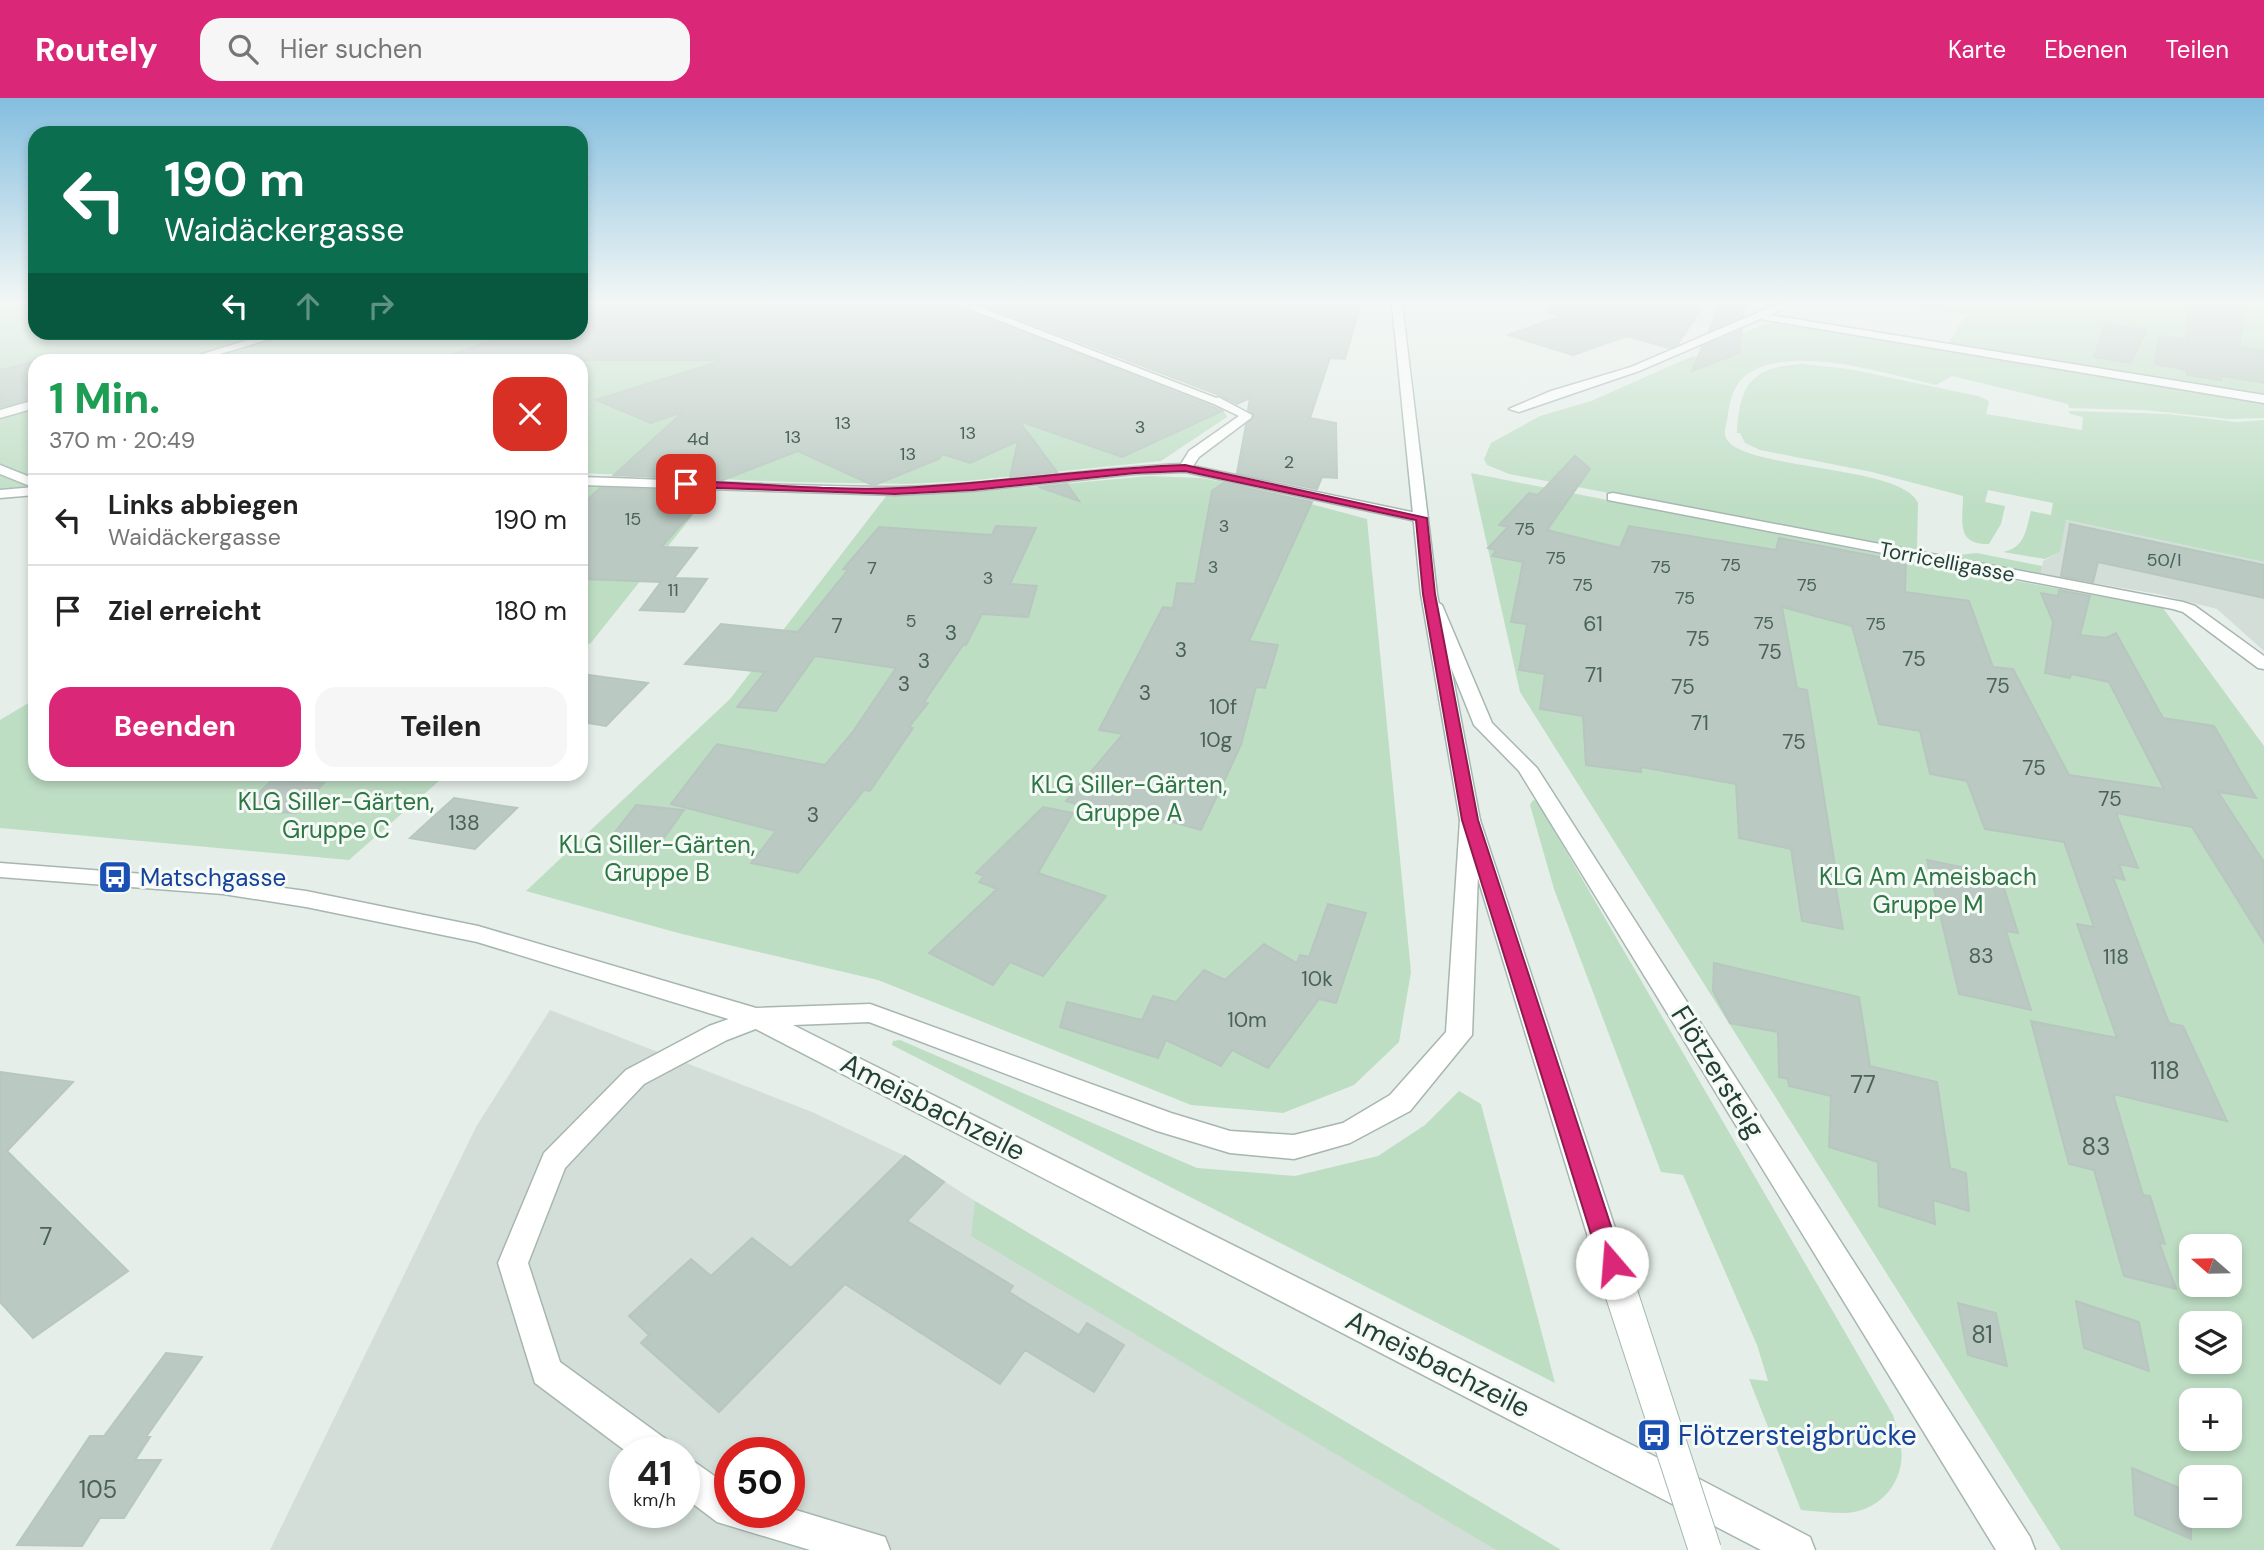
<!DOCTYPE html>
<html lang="de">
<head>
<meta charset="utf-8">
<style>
	:root { --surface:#fff; --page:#f6f6f6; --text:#222; --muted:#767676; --line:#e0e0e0; --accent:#db2777 }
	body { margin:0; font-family:"DM Sans",sans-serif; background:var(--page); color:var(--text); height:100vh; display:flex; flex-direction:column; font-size:26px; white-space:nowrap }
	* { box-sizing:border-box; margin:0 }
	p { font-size:23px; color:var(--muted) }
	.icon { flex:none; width:38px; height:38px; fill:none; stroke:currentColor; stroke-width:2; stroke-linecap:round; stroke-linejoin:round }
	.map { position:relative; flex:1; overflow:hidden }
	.panel { position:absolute; left:28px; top:256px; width:560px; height:427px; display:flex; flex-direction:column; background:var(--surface); border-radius:21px; box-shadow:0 4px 10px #0003 }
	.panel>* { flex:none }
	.top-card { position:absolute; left:28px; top:28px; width:560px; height:214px; border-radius:21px; box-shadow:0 4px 10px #0003; background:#0b6e4f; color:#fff; overflow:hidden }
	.needle { width:46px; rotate:290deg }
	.controls { position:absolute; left:2179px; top:1136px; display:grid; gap:14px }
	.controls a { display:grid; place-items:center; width:63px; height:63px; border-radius:14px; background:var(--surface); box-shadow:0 4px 10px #0003; font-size:35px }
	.speed { position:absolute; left:609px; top:1339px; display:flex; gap:14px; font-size:35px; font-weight:700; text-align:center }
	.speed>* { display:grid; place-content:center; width:91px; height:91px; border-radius:50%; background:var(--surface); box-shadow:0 4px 10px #0003; line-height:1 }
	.speed small { font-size:18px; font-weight:400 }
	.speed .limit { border:10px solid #d22; background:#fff; color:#111 }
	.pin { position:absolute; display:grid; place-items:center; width:60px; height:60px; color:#fff; margin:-30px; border-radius:14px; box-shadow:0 4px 10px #0006 }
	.me { position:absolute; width:77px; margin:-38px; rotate:342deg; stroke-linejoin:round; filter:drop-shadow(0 0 5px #0008) }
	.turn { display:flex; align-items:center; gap:24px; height:147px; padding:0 21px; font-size:32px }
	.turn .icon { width:91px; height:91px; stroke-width:2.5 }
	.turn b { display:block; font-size:49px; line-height:60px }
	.lanes { display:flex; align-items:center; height:66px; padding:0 21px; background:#0003; justify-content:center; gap:35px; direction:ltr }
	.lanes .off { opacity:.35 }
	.round { display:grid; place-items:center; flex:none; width:74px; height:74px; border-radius:21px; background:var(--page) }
	.overview { display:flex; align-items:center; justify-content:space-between; height:119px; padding:0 21px }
	h1 { font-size:42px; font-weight:800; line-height:52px; color:#1e9e55 }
	.cta { display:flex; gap:14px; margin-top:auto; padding:14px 21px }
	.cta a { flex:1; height:80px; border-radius:21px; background:var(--accent); color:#fff; font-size:28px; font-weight:800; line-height:80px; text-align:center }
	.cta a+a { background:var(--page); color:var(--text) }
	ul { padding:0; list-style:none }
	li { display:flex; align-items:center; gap:21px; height:91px; padding:0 21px; border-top:2px solid var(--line) }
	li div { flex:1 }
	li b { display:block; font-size:26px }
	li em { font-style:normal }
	header { display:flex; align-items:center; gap:42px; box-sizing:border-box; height:98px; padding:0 35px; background:var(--accent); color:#fff }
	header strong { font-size:33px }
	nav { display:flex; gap:38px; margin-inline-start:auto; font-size:24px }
	.search { width:490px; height:63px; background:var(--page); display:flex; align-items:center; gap:18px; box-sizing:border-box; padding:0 24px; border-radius:21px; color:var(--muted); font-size:26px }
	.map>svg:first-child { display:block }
	.built { fill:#d3ded8; fill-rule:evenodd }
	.green { fill:#bedec4; fill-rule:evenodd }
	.building { fill:#bac9c2; stroke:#b7c7bf; stroke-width:2 }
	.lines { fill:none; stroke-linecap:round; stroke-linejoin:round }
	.service-casing { stroke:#a7b6b0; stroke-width:3 }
	.minor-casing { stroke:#a7b6b0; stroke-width:3 }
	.tertiary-casing { stroke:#a7b6b0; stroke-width:3 }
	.secondary-casing { stroke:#a3b9b0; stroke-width:3 }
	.service { fill:#fff; fill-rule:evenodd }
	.minor { fill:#fff; fill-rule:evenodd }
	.tertiary { fill:#fff; fill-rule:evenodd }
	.secondary { fill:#fff; fill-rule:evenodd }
	.secondary-bridge-casing { stroke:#a3b9b0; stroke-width:34; stroke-linecap:butt }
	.secondary-bridge { stroke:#fff; stroke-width:32 }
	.route { fill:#db2777; stroke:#8e194d; stroke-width:2 }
	.labels { text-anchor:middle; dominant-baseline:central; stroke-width:6; stroke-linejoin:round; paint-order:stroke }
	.far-number-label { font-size:18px; fill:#4a6259 }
	.far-street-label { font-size:21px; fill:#244036; stroke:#f5faf7 }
	.number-label { font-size:21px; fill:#4a6259 }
	.park-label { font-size:24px; fill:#2e7644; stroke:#f5faf7 }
	.transit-label { font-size:24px; fill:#164399; stroke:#f5faf7; text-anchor:start }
	.near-number-label { font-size:24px; fill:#4a6259 }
	.near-street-label { font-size:28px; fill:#244036; stroke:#f5faf7 }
	.near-transit-label { font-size:28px; fill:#164399; stroke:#f5faf7; text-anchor:start }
</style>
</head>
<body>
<header>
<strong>Routely</strong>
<div class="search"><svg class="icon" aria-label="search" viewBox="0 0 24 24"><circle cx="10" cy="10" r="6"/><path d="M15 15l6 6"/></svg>Hier suchen</div>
<nav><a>Karte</a><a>Ebenen</a><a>Teilen</a></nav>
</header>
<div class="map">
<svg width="2264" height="1452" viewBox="0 0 2264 1452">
	<rect width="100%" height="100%" fill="#e5eee9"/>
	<path class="built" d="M2065,422L2264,464V553L2217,511L2158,496L2041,476L2043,463L2060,454Z
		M550,912L812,1014L905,1058L975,1103L1561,1452H270L476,1029ZM625,1354H684V1414H625ZM730,1354H789V1414H730Z"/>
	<path class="green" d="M0,206H35V234H581V206H958L1215,305L1222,310L1227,319L1161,363L966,383L907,386L790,384L581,375V262H35V388L0,391Z
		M1900,206H2264V297L1947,247L1966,217Z
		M1769,224L2264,305V320L2229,321L2144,312L2069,310L2068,306L1952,278L1936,287C1887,276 1795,246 1749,275C1735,284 1730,300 1728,316C1728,321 1724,332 1725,336C1728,373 1902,365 1918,405L1917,454L1509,376L1487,367L1484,361L1491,345L1540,318L1591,303L1693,258L1715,264L1703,253Z
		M1802,266L1849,271L1978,298L1989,303L1986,316L2082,332L2083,319L2070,316L2069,313L2168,316L2237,324L2264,322V464L2066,422L2060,454L2045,461L2003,454C2025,450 2026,432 2031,413L2051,417L2053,405L1988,392L1985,404L2005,408L2001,426L1989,446C1955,447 1963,422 1963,398L1872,374L1760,352L1745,345L1740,335H1737C1739,286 1752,269 1802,266Z
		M1471,375L2006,481L2163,510L2264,648V1452H2061L1520,594ZM2191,1148H2230V1186H2191ZM2191,1225H2230V1264H2191ZM2191,1302H2230V1340H2191ZM2191,1379H2230V1418H2191Z
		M1149,378L1201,380L1240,387L1367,421L1411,874L1399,944L1354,987L1283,1015L1191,1007L878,882L682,836L526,793L730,601L887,397L964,395Z
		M581,387L712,393L590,546L581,545Z
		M1977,455L2042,468L2041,476L1963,463L1958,457Z
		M35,601V676H447L349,762L0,730V622Z
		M1533,702L1537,703L1893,1317C1896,1328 1900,1339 1901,1349C1906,1384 1879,1414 1845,1415C1830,1415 1815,1413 1801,1412L1749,1281L1768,1283L1757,1247L1683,1077L1661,1074L1554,791L1530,707Z
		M900,942L1197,1070L1295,1078L1378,1058L1425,1027L1459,993L1481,1006L1555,1285L892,947L893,943Z
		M975,1103L1561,1452H1496L971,1138Z"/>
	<path class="building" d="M581,206H955L1222,313L1122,359L1019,323L1057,374L1037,376L1010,379L1018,343L970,365L942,356L939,361L877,386H870L798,353L723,382L614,377L683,314L651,325L596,302L724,262H452L451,257L516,234H581Z
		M980,206H1361L1345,261L1330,260L1310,320L1336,325L1337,380L1322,379L1317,391L1237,375L1246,327L1254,318L1248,312L1250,300L1237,306L1219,297Z
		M1551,206H1705L1677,247L1669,250L1627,238L1573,257L1508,237L1561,218L1550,215Z
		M1720,206H1745L1744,218L1709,233Z
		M2188,206L2244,211L2239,249L2264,253V285L2221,278V282L2187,277V272L2155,266L2159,238L2187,242Z
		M2105,226L2147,233L2130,265L2094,259Z
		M1742,232L1739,255L1692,273L1702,249Z
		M35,263V300L0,309V272Z
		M1575,358L1590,371L1547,432L1620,450L1629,428L1776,452L1779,440L1906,464L1905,494L1969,503L1993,569L2013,571L2069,677L2164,691L2109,584L2071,576L2070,580L2045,575L2053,524L2041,495L2058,498L2059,492L2090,498L2080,537L2106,540L2116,535L2163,620L2214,628L2256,700L2218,694L2264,764V844L2192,729L2116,715L2138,770L2119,766L2125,782L2113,779L2169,925L2183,928L2227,1023L2113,996L2143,1097L2150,1098L2165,1146L2159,1144L2176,1191L2124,1178L2094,1072L2069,1066L2031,923L2117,940L2077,826L2094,829L2064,744L1985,731L1967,683L1930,676L1920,633L1879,626L1852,528L1782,509L1797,590L1807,592L1835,768H1832L1843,831L1802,823L1791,751L1739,740L1736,686L1641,669V674L1586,667L1583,618L1540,611L1545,576L1519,572L1527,526L1511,524L1523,464L1492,458L1496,452L1488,450L1508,429L1499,427L1529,395L1538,397Z
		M1223,385L1312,404L1249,543L1278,547L1265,590L1256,589L1241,647L1201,732L1116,708L1110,716L1066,703L1123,636L1099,632L1163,509L1173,510L1177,485L1195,486L1212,393Z
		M1067,386L1079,403L1039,389Z
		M600,390L711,394L661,449L697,450L674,480L707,481L684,514L640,512L661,484L581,481V408Z
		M2070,426L2264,467V500L2098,464L2093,484L2061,478Z
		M996,428L1036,430L1010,486L1037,488L1028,519L982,516L966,547H963L924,604L928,605L909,629L913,630L870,693L864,692L798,775L751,765L776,733L671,706L717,646L825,667L852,635L896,570L815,558L776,613L737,609L765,574L685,566L721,526L798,534L848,472L843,471L879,429L992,437Z
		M581,576L648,585L606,628L581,624Z
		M271,683L324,685L296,715L241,713Z
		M454,700L517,710L475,751L410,740Z
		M636,707L684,712L659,747L609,742Z
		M1043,709L1073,715L1038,775L1106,798L1043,878L1010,864L993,887L929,855L997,791L979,784L984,778L976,775Z
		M1927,762L2000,777L2018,835L2006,833L2031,912L1959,896Z
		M1328,806L1366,815L1336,905L1319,901L1268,970L1232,952L1221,968L1166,942L1158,960L1060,929L1067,904L1142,922L1153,898L1176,904L1204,872L1225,882L1264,846L1297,865L1300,857L1309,859Z
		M1714,865L1859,899L1870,968L1937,984L1950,1070L1966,1075L1969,1113L1933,1102L1935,1126L1879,1108L1878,1064L1829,1049L1831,998L1789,988L1788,981L1779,979L1778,934L1730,925L1713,893Z
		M0,974L73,984L7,1053L128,1173L33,1240L0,1204Z
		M905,1058L944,1084L907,1123L1013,1188L1009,1194L1079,1237L1087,1225L1124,1247L1094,1294L1025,1252L1000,1286L845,1186L719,1314L641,1245L649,1237L629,1218L691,1161L711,1178L752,1140L791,1170Z
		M2076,1203L2139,1224L2149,1273L2084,1250Z
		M1958,1205L1996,1215L2007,1268L1968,1257Z
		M166,1255L202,1259L146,1339H150L135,1362H161L124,1420H100L82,1448L17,1447L90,1338H104Z
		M2132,1370L2191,1395V1441L2135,1417Z"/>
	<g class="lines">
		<g class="service-casing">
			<path id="service" d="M957,206H972L1224,303L1214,306Z
				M274,234H293L200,262H183Z
				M35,302V310L0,320V312Z
				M0,367L35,381V390L0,376Z
				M757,911L766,913L770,920L766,927L727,942L644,986L565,1070L528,1165L560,1264L667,1342L672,1354H627L535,1285L498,1165L544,1055L626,972L709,928Z
				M684,1360L696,1365L730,1389V1414H789V1410L885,1439L890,1452H810L717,1424L684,1399Z"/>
		</g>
		<g class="minor-casing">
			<path id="minor" d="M1778,206H1792L1770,217L2264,297V305L1760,221L1639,273L1519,314L1509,311L1551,293L1631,269Z
				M1218,299L1252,317L1251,320L1199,359L1193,368L1421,416L1428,420L1421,424L1185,374L1135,376L973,393L895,397L581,387V379C685,382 790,389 895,389C990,388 1085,370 1181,366L1189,353L1239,318L1214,306L1212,303Z
				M35,389V397L0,400V392Z
				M1613,395L2183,504L2195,508L2264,558V571L2258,570L2183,514L2173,511L1608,402V396Z"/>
		</g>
		<g class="tertiary-casing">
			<path id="tertiary" d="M1434,502L1442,507L1492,625L1537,670L2030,1439L2035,1452H1996L1519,673L1474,627L1426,507Z
				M1470,715L1477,717L1480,722L1472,937L1410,1013L1350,1045L1294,1061L1230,1055L1157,1033L869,924L793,927L1684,1373L1810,1439L1815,1452H1761L748,927L477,844L306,809L223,796L0,779V765L223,782L306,793L478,828L756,910L870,906L1171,1015L1230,1033L1294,1037L1343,1025L1390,997L1446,934L1460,722L1463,717Z"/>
		</g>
		<g class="secondary-casing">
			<path id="secondary" d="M1392,206H1402L1437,496L1480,722L1618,1139L1613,1148L1603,1152L1593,1148L1588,1139L1460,722L1421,496Z"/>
		</g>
		<use href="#service" class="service"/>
		<use href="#minor" class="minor"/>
		<use href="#tertiary" class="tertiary"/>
		<use href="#secondary" class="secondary"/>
		<g class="secondary-bridge-casing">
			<path id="secondary-bridge" d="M1603,1139L1705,1452"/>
		</g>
		<use href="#secondary-bridge" class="secondary-bridge"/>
	</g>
	<linearGradient id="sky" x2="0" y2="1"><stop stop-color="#84bedf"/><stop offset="0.5" stop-color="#f3f7f5"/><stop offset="1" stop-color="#f3f7f5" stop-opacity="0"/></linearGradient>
	<rect width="2264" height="409" fill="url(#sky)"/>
	<path class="route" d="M1185,367L1427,420L1435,496L1478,722L1623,1165L1620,1172L1612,1175L1603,1172L1600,1165L1462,722L1423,496L1416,422L1185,373L1135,375L973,392L895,396L686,389L681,386L686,383C756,385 829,393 899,390C995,386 1089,370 1185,367Z"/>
	<defs>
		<g id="bus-square" transform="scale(1.75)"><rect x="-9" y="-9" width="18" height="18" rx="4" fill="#1a4fb4" stroke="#f5faf7"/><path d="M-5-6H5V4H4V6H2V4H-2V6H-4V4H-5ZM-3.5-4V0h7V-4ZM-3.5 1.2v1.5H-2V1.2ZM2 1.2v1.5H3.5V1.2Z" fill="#fff"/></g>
	</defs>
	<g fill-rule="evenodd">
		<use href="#bus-square" x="115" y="779"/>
		<use href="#bus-square" x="1654" y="1337"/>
	</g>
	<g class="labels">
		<g class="far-number-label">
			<text x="843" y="325">13</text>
			<text x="1140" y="329">3</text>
			<text x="968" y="335">13</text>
			<text x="793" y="339">13</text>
			<text x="698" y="341">4d</text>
			<text x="908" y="356">13</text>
			<text x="1289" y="364">2</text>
			<text x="633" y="421">15</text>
			<text x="1224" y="428">3</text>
			<text x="1525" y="431">75</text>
			<text x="1556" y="460">75</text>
			<text x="2164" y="462">50/I</text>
			<text x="1731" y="467">75</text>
			<text x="1213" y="469">3</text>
			<text x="1661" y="469">75</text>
			<text x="872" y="470">7</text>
			<text x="988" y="480">3</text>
			<text x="1583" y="487">75</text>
			<text x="1807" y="487">75</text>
			<text x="673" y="492">11</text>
			<text x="1685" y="500">75</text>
			<text x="911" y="523">5</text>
			<text x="1764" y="525">75</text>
			<text x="1876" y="526">75</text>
		</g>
		<g class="far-street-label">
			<text transform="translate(1947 464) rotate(11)">Torricelligasse</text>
		</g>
		<g class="number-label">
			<text x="1593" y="526">61</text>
			<text x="837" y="528">7</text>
			<text x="951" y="535">3</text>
			<text x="1698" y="541">75</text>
			<text x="1181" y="552">3</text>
			<text x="1770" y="554">75</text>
			<text x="1914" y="561">75</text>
			<text x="924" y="563">3</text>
			<text x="1594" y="577">71</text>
			<text x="904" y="586">3</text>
			<text x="1998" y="588">75</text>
			<text x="1683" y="589">75</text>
			<text x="1145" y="595">3</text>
			<text x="1223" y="609">10f</text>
			<text x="1700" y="625">71</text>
			<text x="1216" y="642">10g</text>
			<text x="1794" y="644">75</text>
			<text x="2034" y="670">75</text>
			<text x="2110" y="701">75</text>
			<text x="813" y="717">3</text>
			<text x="464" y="725">138</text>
			<text x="1981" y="858">83</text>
			<text x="2116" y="859">118</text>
			<text x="1317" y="881">10k</text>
			<text x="1247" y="922">10m</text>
		</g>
		<g class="park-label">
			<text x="1129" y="686">KLG Siller-Gärten,<tspan x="1129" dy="28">Gruppe A</tspan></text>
			<text x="336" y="703">KLG Siller-Gärten,<tspan x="336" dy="28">Gruppe C</tspan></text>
			<text x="657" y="746">KLG Siller-Gärten,<tspan x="657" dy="28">Gruppe B</tspan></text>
			<text x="1928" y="778">KLG Am Ameisbach<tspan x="1928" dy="28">Gruppe M</tspan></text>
		</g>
		<g class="transit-label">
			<text x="140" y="779">Matschgasse</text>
		</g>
		<g class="near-number-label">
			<text x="2165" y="972">118</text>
			<text x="1863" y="986">77</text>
			<text x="2096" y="1048">83</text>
			<text x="46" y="1138">7</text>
			<text x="1982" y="1236">81</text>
			<text x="98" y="1391">105</text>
		</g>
		<g class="near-street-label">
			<text transform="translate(1718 974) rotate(58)">Flötzersteig</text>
			<text transform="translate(933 1009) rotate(27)">Ameisbachzeile</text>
			<text transform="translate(1438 1266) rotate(27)">Ameisbachzeile</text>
		</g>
		<g class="near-transit-label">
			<text x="1678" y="1337">Flötzersteigbrücke</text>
		</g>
	</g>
</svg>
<div class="controls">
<a><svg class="needle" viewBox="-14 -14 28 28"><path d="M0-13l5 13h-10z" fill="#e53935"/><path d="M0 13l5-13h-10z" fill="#767676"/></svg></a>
<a><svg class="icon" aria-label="layers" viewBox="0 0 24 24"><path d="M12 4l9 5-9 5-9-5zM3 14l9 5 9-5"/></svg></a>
<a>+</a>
<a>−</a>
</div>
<div class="speed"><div>41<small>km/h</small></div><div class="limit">50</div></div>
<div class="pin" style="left:686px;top:386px;background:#d93025"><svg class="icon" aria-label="arrive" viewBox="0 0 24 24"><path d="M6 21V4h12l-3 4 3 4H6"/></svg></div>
<svg class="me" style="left:1612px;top:1165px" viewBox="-20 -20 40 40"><circle r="19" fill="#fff"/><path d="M0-13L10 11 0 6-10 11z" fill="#db2777"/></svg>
<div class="top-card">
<div class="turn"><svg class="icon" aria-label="left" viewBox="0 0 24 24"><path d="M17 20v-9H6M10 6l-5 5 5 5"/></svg><div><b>190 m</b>Waidäckergasse</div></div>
<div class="lanes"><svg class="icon" aria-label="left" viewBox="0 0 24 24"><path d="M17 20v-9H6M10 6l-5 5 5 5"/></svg><svg class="icon off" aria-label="ahead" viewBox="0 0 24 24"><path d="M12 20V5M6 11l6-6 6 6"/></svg><svg class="icon off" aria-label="right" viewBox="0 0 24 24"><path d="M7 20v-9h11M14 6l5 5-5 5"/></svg></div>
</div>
<section class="panel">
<div class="overview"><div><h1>1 Min.</h1><p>370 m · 20:49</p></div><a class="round" style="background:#d93025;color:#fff"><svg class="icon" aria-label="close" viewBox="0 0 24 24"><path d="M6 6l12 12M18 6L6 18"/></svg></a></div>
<ul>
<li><svg class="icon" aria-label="left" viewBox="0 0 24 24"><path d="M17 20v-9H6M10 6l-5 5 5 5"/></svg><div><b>Links abbiegen</b><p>Waidäckergasse</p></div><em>190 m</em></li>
<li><svg class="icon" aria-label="arrive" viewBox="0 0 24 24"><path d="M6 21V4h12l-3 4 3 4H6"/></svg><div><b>Ziel erreicht</b></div><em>180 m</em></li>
</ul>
<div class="cta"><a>Beenden</a><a>Teilen</a></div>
</section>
</div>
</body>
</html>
